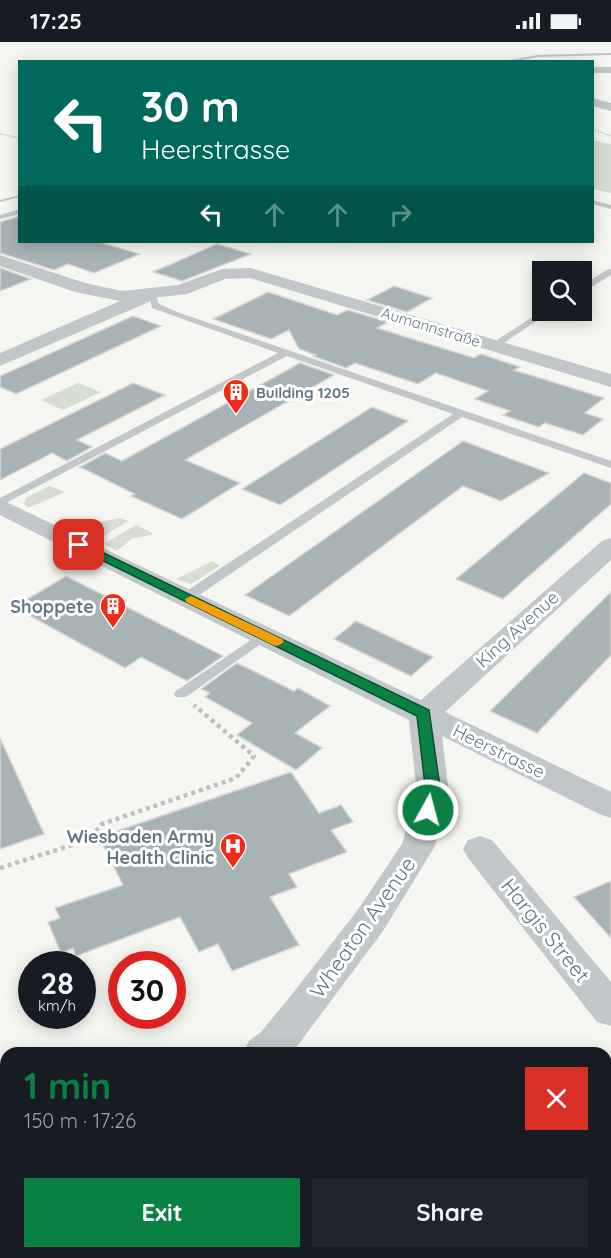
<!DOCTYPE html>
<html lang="en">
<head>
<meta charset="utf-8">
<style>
	:root { --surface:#171b24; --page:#20242c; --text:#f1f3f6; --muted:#9ea1a6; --accent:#0b8043 }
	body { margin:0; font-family:Quicksand,sans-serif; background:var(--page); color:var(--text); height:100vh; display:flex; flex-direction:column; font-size:22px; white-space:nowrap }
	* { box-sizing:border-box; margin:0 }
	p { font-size:20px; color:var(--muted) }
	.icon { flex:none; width:33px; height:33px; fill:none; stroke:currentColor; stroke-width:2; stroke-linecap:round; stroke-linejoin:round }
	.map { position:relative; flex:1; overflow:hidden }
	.side { position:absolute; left:0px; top:1005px; width:612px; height:212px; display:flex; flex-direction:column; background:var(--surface); border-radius:18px 18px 0 0; box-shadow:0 3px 15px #0003 }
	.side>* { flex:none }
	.hud { position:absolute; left:18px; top:18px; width:576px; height:183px; border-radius:0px; box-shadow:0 3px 15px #0003; background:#00695c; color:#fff; overflow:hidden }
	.fabs { position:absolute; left:532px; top:219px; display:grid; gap:12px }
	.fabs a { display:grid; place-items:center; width:60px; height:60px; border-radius:0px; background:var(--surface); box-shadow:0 3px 15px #0003; font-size:30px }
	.speed { position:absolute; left:18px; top:909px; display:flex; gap:12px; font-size:30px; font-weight:700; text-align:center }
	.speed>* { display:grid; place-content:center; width:78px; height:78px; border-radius:50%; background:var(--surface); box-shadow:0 3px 15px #0003; line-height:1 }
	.speed small { font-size:15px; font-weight:400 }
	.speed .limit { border:9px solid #d22; background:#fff; color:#111 }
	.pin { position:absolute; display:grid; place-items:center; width:51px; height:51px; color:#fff; margin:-26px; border-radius:12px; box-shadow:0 3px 9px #0006 }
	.me { position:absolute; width:66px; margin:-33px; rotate:7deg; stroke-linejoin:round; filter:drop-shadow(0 0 4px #0008) }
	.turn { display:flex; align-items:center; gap:21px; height:126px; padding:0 24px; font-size:27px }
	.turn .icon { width:78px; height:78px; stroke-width:2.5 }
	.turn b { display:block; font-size:42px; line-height:51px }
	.lanes { display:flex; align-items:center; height:57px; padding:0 24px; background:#0003; justify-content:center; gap:30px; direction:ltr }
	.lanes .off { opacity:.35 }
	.round { display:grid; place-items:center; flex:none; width:63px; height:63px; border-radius:0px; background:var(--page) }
	.headline { display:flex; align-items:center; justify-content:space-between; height:102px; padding:0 24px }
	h1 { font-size:36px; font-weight:800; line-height:45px; color:var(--accent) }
	.button { display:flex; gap:12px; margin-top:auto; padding:12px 24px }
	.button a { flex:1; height:69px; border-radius:0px; background:var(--accent); color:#fff; font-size:24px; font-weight:800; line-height:69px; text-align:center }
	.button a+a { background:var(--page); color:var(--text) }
	.status { display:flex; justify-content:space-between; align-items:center; height:42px; padding:0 30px; background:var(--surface); direction:ltr }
	.status svg { height:16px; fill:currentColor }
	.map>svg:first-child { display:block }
	.green { fill:#d7ddd1 }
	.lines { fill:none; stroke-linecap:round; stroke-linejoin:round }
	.stream { fill:#b8c8ca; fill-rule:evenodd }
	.building { fill:#a8b3b6; stroke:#d6d6d4; stroke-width:1.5 }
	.path-far1 { stroke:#bec0c2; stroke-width:1.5; stroke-dasharray:1.5 1.5; stroke-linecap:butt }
	.path { stroke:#bec0c2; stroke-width:4.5; stroke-dasharray:4 4; stroke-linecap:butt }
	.service { fill:#c2c7c9; fill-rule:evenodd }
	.minor { fill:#c2c7c9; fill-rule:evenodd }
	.route { fill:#0b8043; stroke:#07532c; stroke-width:1.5 }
	.slow { fill:#f59e0b }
	.labels { text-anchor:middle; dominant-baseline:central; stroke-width:6; stroke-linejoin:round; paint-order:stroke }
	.far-street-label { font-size:15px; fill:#627984; stroke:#fff }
	.far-poi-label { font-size:15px; font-weight:bold; fill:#627984; stroke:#fff; text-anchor:start }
	.poi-label { font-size:18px; font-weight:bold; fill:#627984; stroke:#fff; text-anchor:end }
	.street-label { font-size:18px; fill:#627984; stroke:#fff }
	.near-street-label { font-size:21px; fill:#627984; stroke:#fff }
</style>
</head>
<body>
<div class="status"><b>17:25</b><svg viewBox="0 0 49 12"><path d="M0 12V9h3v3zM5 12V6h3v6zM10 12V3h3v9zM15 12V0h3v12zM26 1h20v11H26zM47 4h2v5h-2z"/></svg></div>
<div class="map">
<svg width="611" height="1216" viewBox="0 0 611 1216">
	<rect width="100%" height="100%" fill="#f5f5f1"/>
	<path class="green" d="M592,98L611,102V151L593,147Z
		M78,341L101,350L63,368L41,358Z
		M49,444L65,450L28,466L24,462L26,456Z
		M120,476L128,479L97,498L75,491L94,481Z
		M136,483L154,492L131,497L117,509L104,502Z
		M212,519L220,524L191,542L176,537Z"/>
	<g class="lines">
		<path class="stream" d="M611,11V13L538,15L510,20H500L538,13Z
			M20,153V155L0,160V158Z"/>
	</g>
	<path class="building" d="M20,174V200H99L140,212L94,231L68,222L54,228L0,211V180Z
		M217,202L251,212L182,239L153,230Z
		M0,226L31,237L0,249Z
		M394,244L432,256L407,270L367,258Z
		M268,250L337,273L348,268L388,280L377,286L474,316L481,312L520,325L514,328L604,356L585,371L603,377L583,393L545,381L539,385L503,373L510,369L475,357L488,349L436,331L418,342L355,321L346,326L313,314L316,313L299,307L289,288L271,297L213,277Z
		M133,274L161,284L16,352L0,345V334Z
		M300,321L334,333L185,418L240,441L182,477L131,454L135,452L80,425L105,411L122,419Z
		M133,341L165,353L77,398L92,405L67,419L52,411L0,438V407Z
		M372,365L408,379L280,463L242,447Z
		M463,399L549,431L501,459L463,444L289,574L245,553Z
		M584,431L611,441V462L503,557L456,537Z
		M66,534L223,614L187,639L141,615L125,626L14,565Z
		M611,550V613L537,691L490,669Z
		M356,579L433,615L411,634L334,597Z
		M237,621L294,649L298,646L330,664L295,691L322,706L296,728L237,693L252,681L205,655L210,651L201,647Z
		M0,696L44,792L0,807Z
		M291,730L319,771L341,763L353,780L331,788L347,810L289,832L297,845L270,855L299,903L232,929L218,902L199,910L180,875L76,914L73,906L61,911L48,880L60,876L55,866L123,843L99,795Z
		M611,839V896L574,855Z"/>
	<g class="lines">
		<path class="path-far1" d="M592,87L611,94
			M0,92L20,96"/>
		<path class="path" d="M0,826L88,798L102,782L236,736L254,714L194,663"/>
		<path class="service" d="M592,158L611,163V167L592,162Z
			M20,167V172L0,177V173Z
			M608,227H611V233L582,251V244Z
			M148,250H154L159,262L177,270L611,419V426L462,375L192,558H182L181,555L182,552L453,372L287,314L0,464V456L278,311L152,266Z
			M543,268H553L496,306L488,304Z
			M264,589L271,593L269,596L186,655H176L174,652L176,649Z
			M190,1210H212L214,1216H192Z"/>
		<path class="minor" d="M592,25H611V31H592Z
			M592,56L611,61V69L592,64Z
			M0,213L85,241L122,249L178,243L222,227L251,226L611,332V345L250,236L225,237L187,252L152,256L149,260L0,324V311L120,259L75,250L0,224Z
			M0,457L421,658L602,499L611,496V518L445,670L611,750V776L599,772L442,694L449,752L435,804L383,889L292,1011H243L249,999L261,990L289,956L357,869L402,802L417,752L409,678L0,473Z
			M480,794L492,798L611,940V984L597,980L468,816L463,807L468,798Z
			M6,1119V1162L0,1164V1121Z"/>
	</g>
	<path class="route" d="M79,499L429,668L441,752L434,772H423L420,768L426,752L417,674L75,505V500Z"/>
	<path class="slow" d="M191,554L282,597L284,600L277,604L273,603L186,560L185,557Z"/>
	<defs>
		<g id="building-pin" transform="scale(1.35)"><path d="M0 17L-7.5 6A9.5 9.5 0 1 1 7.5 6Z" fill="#ee2c17" stroke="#fff"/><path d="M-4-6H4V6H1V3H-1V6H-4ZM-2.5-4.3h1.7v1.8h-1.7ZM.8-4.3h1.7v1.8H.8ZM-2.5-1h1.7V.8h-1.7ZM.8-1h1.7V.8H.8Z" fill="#fff"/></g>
		<g id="hospital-pin" transform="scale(1.35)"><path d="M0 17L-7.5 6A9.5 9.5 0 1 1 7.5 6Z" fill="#ee2c17" stroke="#fff"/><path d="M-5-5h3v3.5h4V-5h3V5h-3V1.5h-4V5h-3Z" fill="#fff"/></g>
	</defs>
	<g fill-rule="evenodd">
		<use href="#building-pin" x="236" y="350"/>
		<use href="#building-pin" x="113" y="564"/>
		<use href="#hospital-pin" x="233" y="804"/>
	</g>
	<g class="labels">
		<g class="far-street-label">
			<text transform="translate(431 285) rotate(17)">Aumannstraße</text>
		</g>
		<g class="far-poi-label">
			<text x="256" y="350">Building 1205</text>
		</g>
		<g class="poi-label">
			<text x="94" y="564">Shoppete</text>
			<text x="214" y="794">Wiesbaden Army<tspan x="214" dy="21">Health Clinic</tspan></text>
		</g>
		<g class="street-label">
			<text transform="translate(517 587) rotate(-42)">King Avenue</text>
			<text transform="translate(499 709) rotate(26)">Heerstrasse</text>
		</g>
		<g class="near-street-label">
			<text transform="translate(362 885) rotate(-55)">Wheaton Avenue</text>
			<text transform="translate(546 888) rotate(51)">Hargis Street</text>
		</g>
	</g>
</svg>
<div class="fabs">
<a><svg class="icon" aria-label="search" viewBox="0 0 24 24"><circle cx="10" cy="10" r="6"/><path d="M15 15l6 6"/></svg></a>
</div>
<div class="speed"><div>28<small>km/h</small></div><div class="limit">30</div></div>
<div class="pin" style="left:79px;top:503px;background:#d93025"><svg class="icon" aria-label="arrive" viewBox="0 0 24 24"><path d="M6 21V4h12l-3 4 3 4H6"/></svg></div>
<svg class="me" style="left:428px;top:768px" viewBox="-20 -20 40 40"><circle r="17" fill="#0b8043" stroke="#fff" stroke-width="3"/><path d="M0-11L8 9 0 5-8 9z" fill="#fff"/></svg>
<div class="hud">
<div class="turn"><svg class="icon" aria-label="left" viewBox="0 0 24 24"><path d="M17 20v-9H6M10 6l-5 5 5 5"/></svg><div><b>30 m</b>Heerstrasse</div></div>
<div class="lanes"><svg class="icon" aria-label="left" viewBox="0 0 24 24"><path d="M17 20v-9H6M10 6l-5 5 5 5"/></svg><svg class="icon off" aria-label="ahead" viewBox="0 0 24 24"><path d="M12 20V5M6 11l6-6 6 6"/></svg><svg class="icon off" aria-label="ahead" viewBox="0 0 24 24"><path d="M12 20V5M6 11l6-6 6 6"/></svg><svg class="icon off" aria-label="right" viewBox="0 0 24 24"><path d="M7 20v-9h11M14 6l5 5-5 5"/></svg></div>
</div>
<section class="side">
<div class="headline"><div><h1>1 min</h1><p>150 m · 17:26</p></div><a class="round" style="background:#d93025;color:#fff"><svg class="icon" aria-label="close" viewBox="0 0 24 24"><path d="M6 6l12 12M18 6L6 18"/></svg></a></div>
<div class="button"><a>Exit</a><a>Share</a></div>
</section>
</div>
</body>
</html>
